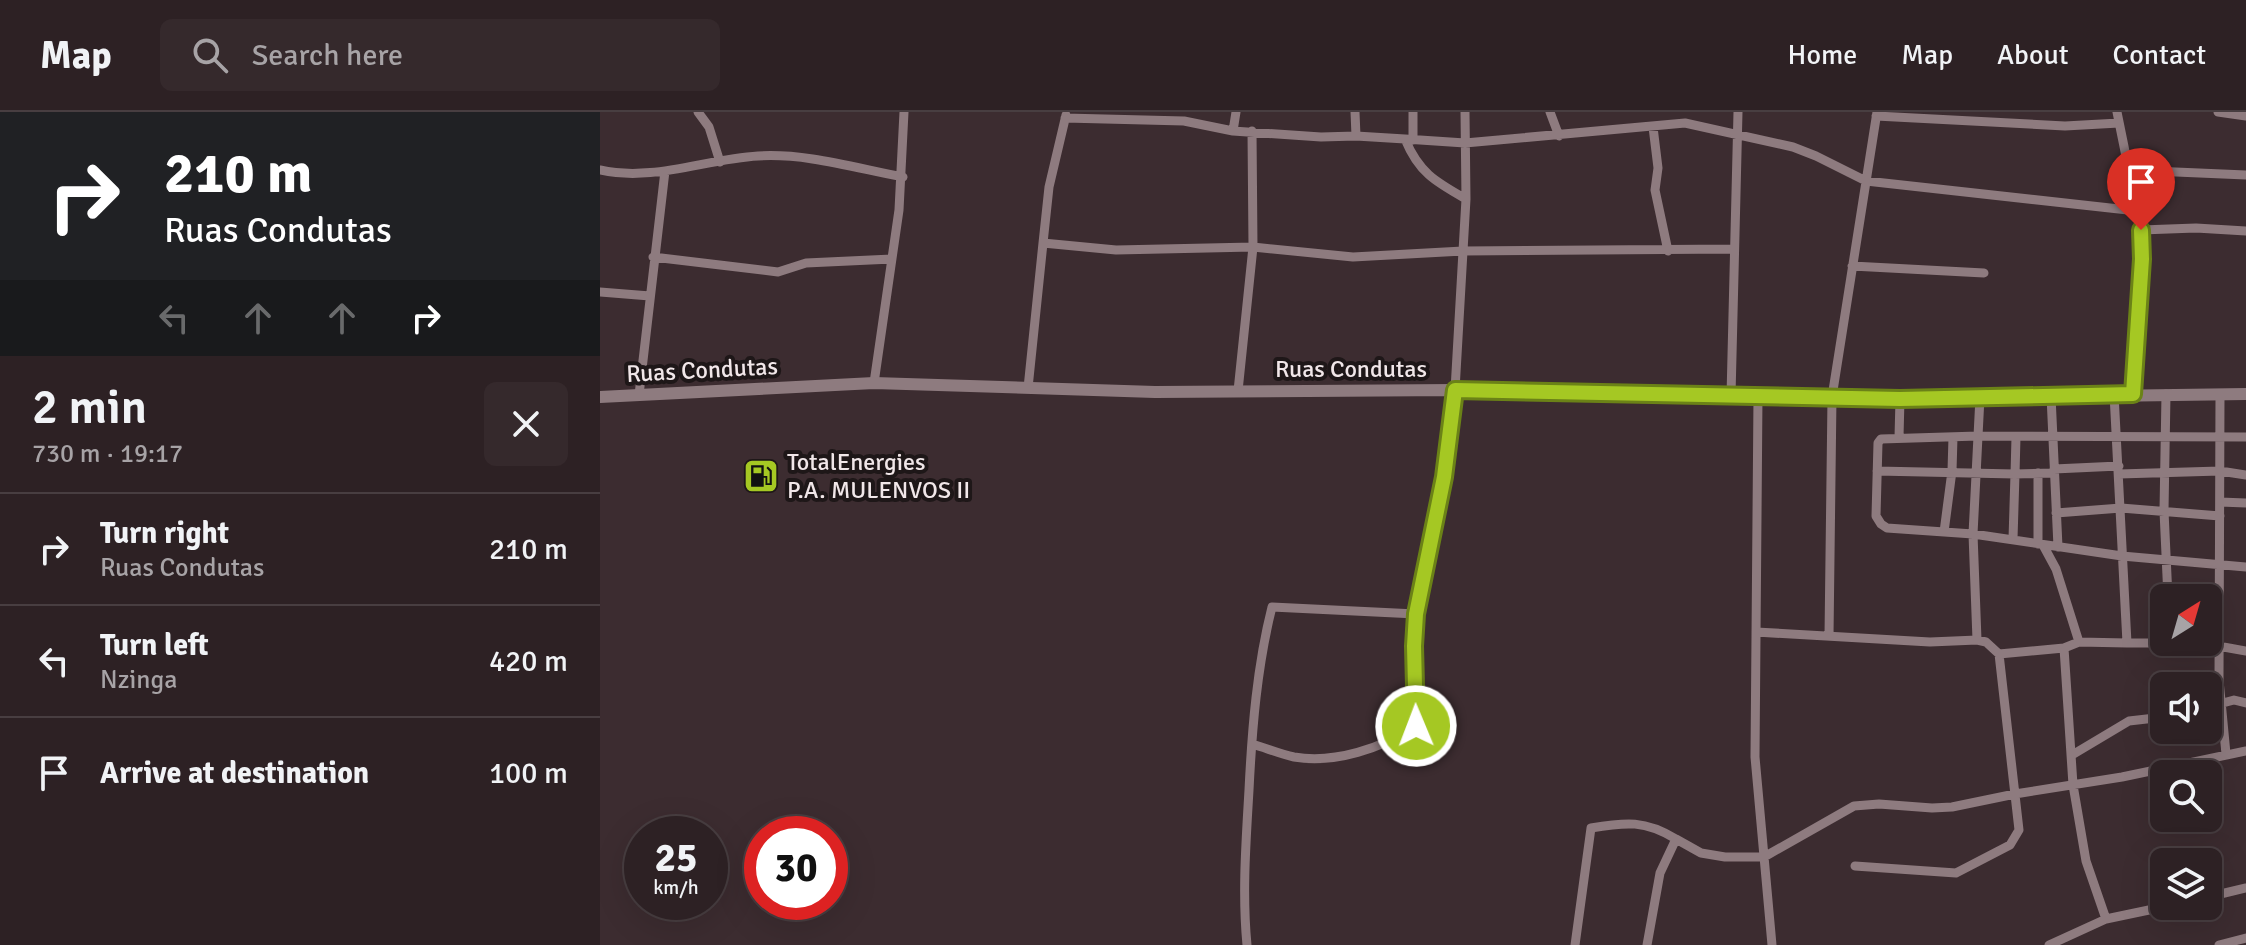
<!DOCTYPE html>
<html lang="en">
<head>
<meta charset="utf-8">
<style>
	:root { --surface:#2d2124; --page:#35292c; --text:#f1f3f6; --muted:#a7a3a6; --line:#483e41 }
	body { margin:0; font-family:Signika,sans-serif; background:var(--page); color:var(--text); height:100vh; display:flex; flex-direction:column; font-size:30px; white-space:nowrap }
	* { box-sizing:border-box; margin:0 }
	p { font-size:26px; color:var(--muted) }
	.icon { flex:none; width:44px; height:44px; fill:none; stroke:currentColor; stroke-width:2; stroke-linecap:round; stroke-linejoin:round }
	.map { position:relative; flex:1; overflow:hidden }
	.details { display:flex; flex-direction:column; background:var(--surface); width:600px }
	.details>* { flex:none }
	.guide { background:#202124; color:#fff; overflow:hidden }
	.needle { width:52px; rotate:37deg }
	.tools { position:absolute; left:1550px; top:472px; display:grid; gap:16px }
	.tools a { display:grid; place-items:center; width:72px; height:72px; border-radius:12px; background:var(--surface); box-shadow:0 8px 32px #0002,0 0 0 2px var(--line); font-size:40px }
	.speed { position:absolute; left:24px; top:704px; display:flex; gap:16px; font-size:40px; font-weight:700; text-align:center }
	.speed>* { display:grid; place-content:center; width:104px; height:104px; border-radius:50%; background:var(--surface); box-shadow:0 8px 32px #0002,0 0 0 2px var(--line); line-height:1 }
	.speed small { font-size:20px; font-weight:400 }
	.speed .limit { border:12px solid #d22; background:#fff; color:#111 }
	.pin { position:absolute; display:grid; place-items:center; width:68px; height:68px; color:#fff; margin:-82px -34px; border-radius:50% 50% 50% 0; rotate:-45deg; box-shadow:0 0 8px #0007 }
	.pin .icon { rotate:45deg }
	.me { position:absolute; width:88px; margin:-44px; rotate:359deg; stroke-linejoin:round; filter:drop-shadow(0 0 6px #0008) }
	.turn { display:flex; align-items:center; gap:28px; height:168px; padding:0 32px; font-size:36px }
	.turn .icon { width:104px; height:104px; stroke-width:2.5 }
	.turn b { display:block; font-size:56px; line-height:68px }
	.lanes { display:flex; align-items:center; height:76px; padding:0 32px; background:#0003; justify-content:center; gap:40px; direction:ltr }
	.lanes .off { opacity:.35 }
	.round { display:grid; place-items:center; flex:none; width:84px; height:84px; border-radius:12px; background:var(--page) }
	.headline { display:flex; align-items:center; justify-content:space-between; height:136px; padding:0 32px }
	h1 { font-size:48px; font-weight:600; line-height:60px }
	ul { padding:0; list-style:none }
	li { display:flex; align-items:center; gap:24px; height:112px; padding:0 32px; border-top:2px solid var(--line) }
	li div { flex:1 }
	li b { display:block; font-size:30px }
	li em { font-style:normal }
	header { display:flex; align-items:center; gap:48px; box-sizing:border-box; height:112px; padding:0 40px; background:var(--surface); border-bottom:2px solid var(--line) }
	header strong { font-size:38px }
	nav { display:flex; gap:44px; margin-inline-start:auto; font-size:28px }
	.search { width:560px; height:72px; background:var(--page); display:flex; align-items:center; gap:20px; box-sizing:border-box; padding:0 28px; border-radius:12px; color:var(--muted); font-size:30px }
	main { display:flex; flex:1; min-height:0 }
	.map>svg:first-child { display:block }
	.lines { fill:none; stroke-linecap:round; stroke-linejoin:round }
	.street { stroke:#8e7b7f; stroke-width:9 }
	.secondary { stroke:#8e7b7f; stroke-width:12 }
	.route-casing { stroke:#6b8217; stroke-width:20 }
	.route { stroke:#a5c823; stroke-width:14 }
	.labels { text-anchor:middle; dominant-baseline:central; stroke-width:8; stroke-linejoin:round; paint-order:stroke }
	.street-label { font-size:24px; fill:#f1e7e9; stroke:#1e1718 }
	.poi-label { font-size:24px; fill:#f1e7e9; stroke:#1e1718; text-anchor:start }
</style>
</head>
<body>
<header>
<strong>Map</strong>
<div class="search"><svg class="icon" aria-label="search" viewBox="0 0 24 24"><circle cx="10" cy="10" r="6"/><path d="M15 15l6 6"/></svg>Search here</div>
<nav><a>Home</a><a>Map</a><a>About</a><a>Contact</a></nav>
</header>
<main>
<section class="details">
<div class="guide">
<div class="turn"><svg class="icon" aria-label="right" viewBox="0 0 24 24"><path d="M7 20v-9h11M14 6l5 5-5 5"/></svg><div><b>210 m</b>Ruas Condutas</div></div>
<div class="lanes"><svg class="icon off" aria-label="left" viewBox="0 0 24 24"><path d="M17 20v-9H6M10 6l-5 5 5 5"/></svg><svg class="icon off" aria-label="ahead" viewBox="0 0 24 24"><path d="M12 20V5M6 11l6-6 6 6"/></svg><svg class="icon off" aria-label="ahead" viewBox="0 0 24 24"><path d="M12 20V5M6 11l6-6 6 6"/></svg><svg class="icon" aria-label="right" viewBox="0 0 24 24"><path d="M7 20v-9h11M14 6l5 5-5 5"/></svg></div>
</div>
<div class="headline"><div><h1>2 min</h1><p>730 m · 19:17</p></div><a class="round"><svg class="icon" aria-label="close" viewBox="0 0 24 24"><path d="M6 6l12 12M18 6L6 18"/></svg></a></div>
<ul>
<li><svg class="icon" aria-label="right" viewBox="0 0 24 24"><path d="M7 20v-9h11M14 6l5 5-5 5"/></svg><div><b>Turn right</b><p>Ruas Condutas</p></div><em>210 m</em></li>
<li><svg class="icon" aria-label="left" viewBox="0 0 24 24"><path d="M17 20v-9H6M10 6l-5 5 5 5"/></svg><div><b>Turn left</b><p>Nzinga</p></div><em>420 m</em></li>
<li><svg class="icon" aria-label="arrive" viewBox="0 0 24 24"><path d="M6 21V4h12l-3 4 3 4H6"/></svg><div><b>Arrive at destination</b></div><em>100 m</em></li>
</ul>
</section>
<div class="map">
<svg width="1646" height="833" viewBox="0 0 1646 833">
	<rect width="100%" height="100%" fill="#3c2c30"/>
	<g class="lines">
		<path class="street" d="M98,0L109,15L120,50
			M755,0L756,24L805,27C819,61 836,70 866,87
			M950,0L959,24
			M1517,0L1541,118L1542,147L1533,282
			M1618,0L1646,4
			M1276,4L1465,14L1519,11
			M465,6L584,9L633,19L721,25L756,24
			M1053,15L1058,56L1055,78L1068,139
			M633,19L636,0
			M805,27L865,31L1085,11L1193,35L1216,44L1266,69L1537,99
			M813,28V0
			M0,58C53,70 105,47 158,44C206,41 255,56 303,65
			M1529,58L1646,63
			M1541,118L1596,116L1646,119
			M443,131L449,75L466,3
			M53,145L178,160L206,151L292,147
			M1252,154L1384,161
			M0,180L50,184
			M274,271L299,98L304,0
			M428,276L443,131L516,138L653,135L753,145L863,139L1134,137
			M638,279L653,135L652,19
			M1566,282L1564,399L1568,486
			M1620,282L1619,568L1626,642
			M39,283L65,59
			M1131,284L1138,0
			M1158,284L1155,645L1172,833
			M1451,284L1458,435
			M1299,325L1300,287
			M1646,325L1378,324L1281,327L1278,331L1276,404L1281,412L1287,416L1373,422L1522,444L1646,455
			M1454,357L1519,354
			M1277,359L1415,362L1416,325
			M1438,361V432
			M1519,362L1620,359L1646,363
			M1620,390L1646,391
			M1456,401L1521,396L1620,404
			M1344,420L1352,359L1353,325
			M1413,427L1415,362L1454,361
			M1443,433L1456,457L1479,530
			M1156,520L1330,530L1377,528L1386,530L1399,542L1464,536L1473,673L1486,749L1506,807
			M1229,524L1232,285L1277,0
			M1377,528L1373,422L1380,285
			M1571,530L1618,534L1646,539
			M1527,531H1571
			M1464,536L1479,530L1527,531L1514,282
			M1608,595L1634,588L1646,591
			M652,632C666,636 680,642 694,645C735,652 782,636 816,614L814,534L816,502
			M1472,643L1529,609L1564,605
			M1076,727L1101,741L1125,745H1164L1254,694L1279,692L1332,696L1352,695L1415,682L1522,665L1646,639
			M1255,754L1356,761L1410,733L1419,718L1399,542
			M1608,785L1646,776
			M647,833C642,781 646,730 649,678C652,617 657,554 672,495L816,502L844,365L855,278L866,87L865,0
			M975,833L991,716C1026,710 1045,708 1076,727L1060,761L1047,833
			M1449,833L1506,807L1568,794
			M1619,833L1646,826"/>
		<path class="secondary" d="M0,285L274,271L555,280L855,278L1300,287L1646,282"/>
	</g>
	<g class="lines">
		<g class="route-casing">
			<path id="route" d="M816,614L814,534L816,502L844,365L855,278L1300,287L1533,282L1542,147L1541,118"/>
		</g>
		<use href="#route" class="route"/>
	</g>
	<defs>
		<g id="fuel-square" transform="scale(1.8)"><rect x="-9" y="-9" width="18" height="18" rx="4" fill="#a5c823" stroke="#1e1718"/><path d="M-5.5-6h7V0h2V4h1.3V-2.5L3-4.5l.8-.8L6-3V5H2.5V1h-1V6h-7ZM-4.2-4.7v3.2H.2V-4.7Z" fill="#111"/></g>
	</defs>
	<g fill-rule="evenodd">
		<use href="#fuel-square" x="161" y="364"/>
	</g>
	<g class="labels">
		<g class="street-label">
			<text x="751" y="257">Ruas Condutas</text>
			<text transform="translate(102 258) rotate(-3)">Ruas Condutas</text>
		</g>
		<g class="poi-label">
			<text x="187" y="350">TotalEnergies<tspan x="187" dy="28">P.A. MULENVOS II</tspan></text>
		</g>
	</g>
</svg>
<div class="tools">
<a><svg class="needle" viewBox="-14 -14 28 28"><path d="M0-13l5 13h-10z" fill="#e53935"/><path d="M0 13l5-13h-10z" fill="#a7a3a6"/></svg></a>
<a><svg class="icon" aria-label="sound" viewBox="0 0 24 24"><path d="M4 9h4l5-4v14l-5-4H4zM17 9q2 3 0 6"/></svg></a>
<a><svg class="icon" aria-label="search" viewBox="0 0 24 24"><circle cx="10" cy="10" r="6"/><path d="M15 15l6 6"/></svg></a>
<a><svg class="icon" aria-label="layers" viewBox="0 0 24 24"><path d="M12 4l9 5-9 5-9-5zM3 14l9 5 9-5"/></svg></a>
</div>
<div class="speed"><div>25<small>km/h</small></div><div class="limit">30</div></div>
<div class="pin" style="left:1541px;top:118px;background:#d93025"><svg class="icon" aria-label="arrive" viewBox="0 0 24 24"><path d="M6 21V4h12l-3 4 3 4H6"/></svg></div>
<svg class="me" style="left:816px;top:614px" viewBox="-20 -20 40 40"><circle r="17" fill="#a5c823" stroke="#fff" stroke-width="3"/><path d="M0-11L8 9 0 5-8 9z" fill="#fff"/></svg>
</div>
</main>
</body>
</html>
